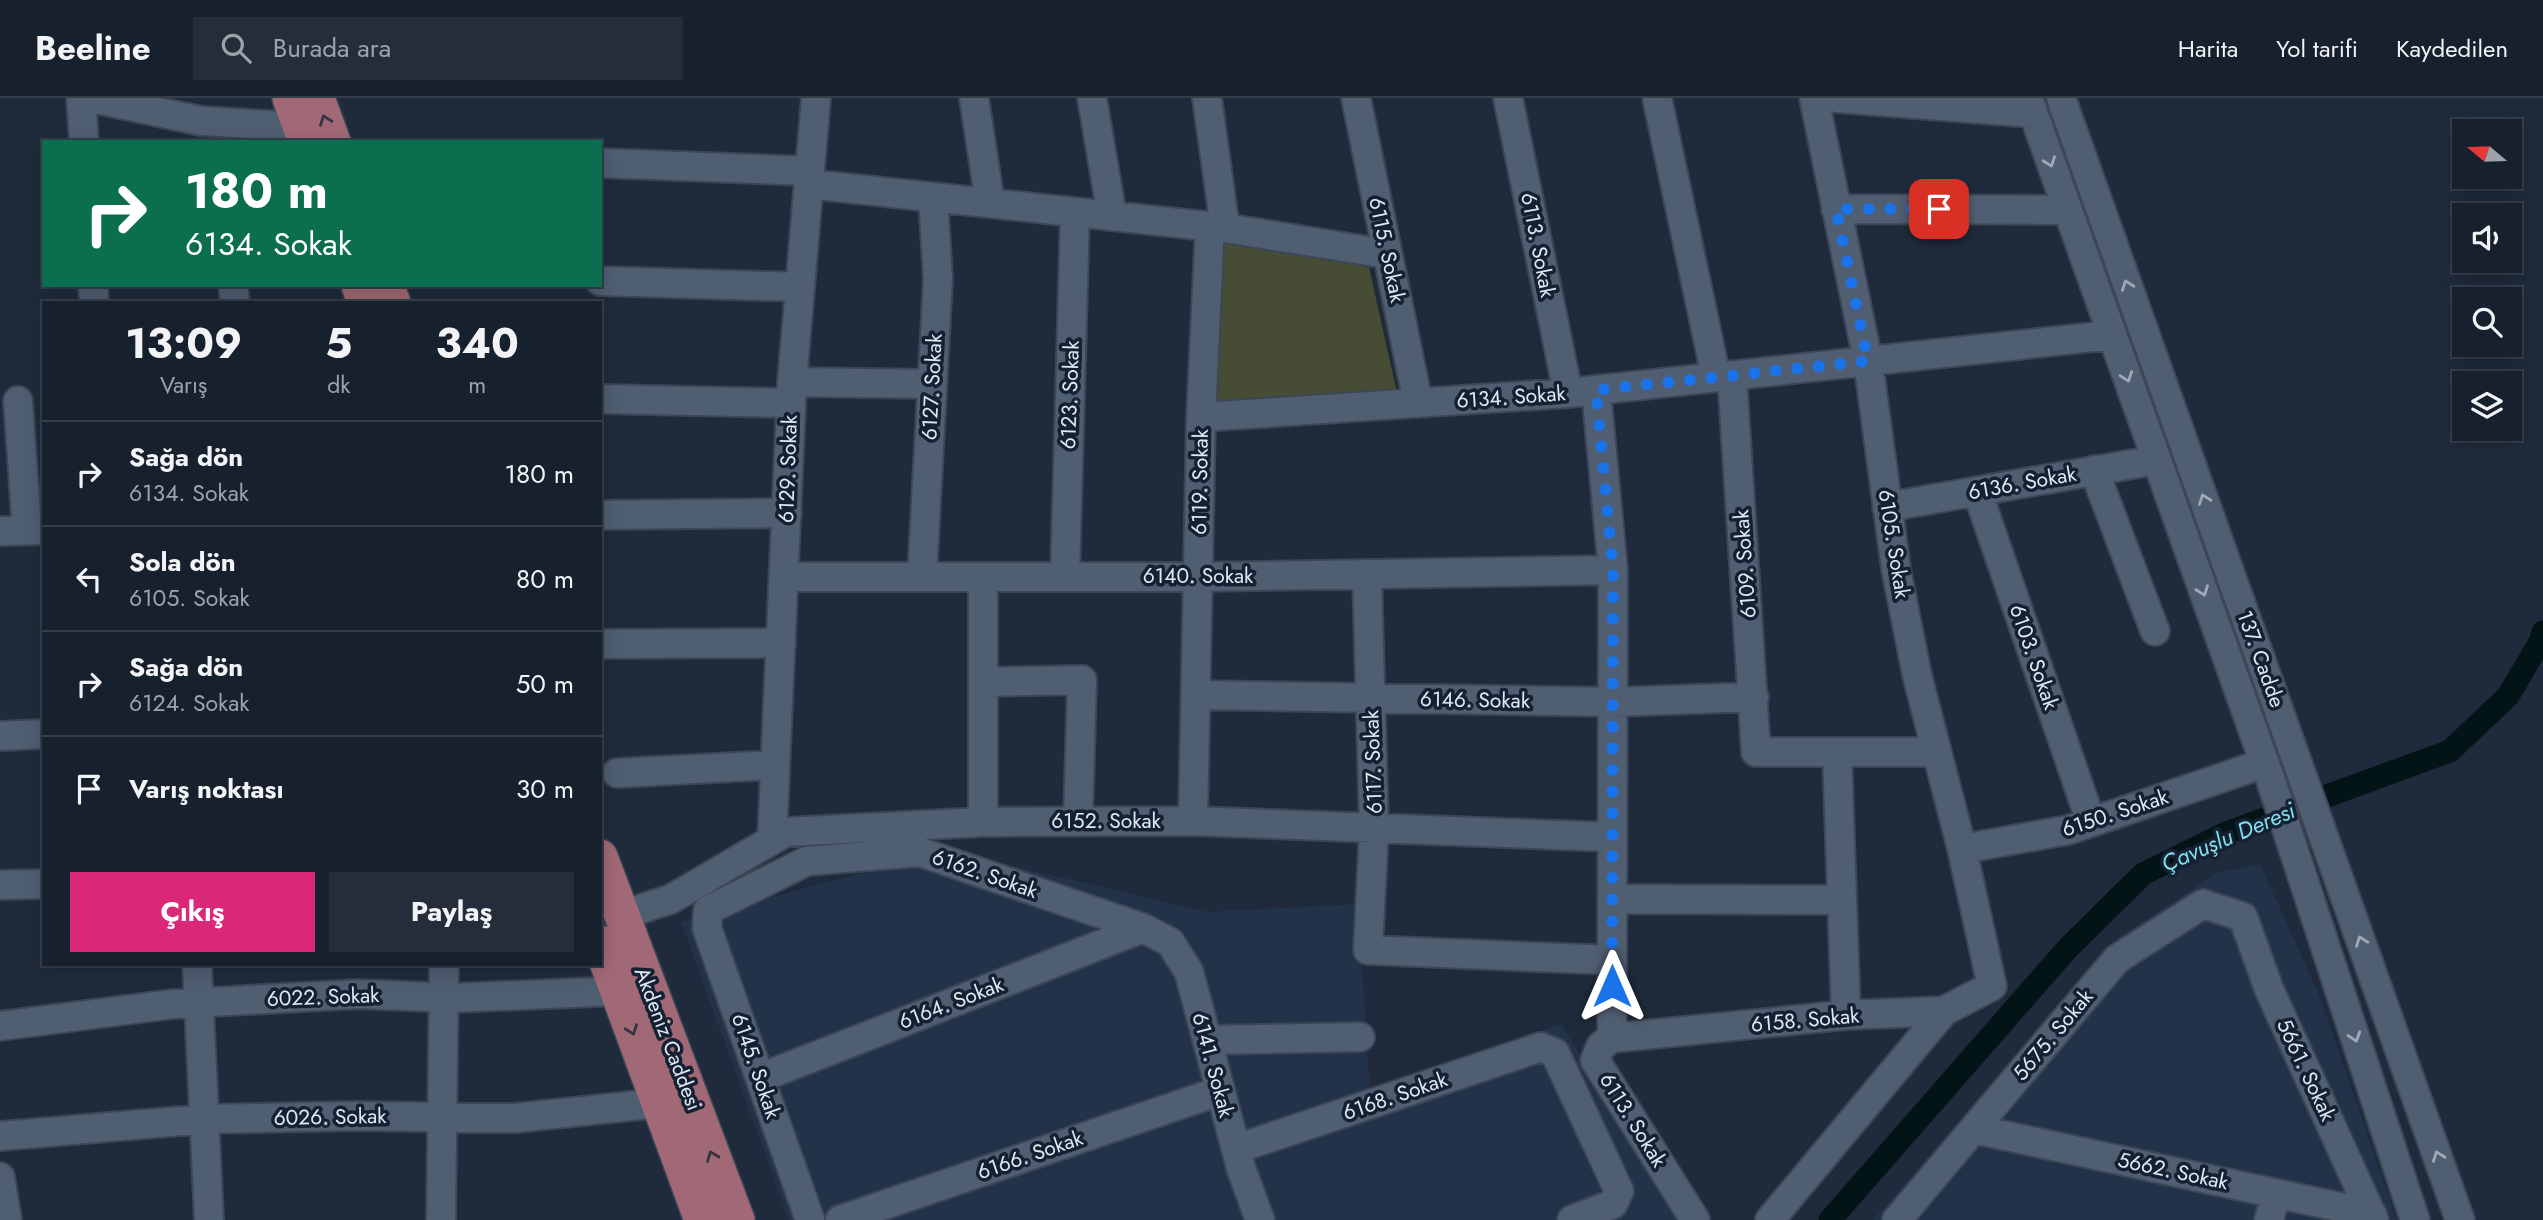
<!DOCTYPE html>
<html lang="tr">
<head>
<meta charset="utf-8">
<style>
	:root { --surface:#17202d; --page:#242d39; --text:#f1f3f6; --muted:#9ea3aa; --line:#363e49; --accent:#db2777 }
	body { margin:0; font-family:Jost,sans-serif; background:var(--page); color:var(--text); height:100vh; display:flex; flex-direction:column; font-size:26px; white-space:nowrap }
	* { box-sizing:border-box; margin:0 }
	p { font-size:23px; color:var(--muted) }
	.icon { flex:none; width:38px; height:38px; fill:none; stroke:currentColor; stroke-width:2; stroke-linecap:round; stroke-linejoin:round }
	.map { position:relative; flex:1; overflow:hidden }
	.sheet { position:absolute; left:42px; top:203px; width:560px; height:665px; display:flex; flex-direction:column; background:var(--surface); border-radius:0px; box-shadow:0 4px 18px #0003,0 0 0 2px var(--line) }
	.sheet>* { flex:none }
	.hud { position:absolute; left:42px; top:42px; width:560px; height:147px; border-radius:0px; box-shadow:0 4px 18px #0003,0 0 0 2px var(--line); background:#0b6e4f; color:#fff; overflow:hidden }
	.needle { width:46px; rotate:289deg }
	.controls { position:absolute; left:2452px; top:21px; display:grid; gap:14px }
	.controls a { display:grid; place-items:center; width:70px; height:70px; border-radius:0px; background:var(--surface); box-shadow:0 4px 18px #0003,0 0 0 2px var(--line); font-size:35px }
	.pin { position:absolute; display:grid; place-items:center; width:60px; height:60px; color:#fff; margin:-30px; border-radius:14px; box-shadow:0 4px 10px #0006 }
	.me { position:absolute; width:77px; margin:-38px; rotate:0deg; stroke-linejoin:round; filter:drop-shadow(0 0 5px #0008) }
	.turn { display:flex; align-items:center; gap:24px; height:147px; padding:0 28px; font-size:32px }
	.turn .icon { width:91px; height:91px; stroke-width:2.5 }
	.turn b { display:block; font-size:49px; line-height:60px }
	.eta { display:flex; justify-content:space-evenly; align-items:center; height:119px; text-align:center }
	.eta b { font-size:42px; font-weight:700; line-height:49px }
	.cta { display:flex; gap:14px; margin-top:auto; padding:14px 28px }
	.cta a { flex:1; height:80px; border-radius:0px; background:var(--accent); color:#fff; font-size:28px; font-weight:700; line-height:80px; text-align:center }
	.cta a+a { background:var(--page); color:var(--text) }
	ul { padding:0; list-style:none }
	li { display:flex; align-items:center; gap:21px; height:105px; padding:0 28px; border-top:2px solid var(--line) }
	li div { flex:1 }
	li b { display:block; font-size:26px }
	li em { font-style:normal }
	header { display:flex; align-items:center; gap:42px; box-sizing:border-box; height:98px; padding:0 35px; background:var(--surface); border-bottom:2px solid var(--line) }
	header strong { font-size:33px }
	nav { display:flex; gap:38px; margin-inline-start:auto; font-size:24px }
	.search { width:490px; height:63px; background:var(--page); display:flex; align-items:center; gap:18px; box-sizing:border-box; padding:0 24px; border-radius:0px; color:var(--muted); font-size:26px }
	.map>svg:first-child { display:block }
	.built { fill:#223249 }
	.green { fill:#474d35 }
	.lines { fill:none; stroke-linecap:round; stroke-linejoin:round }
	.canal { stroke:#031416; stroke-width:23 }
	.minor-casing { stroke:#3c4655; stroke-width:32 }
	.major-casing { stroke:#3c4655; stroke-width:38 }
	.minor { stroke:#505e72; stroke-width:28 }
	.major { stroke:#a06975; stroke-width:35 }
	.oneway { stroke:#383343 }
	.oneway2 { stroke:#9faab9 }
	.route { stroke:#1a73e8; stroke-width:12; stroke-dasharray:0 21.6 }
	.labels { text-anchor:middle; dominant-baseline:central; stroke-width:7; stroke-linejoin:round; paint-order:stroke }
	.street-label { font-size:21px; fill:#dfe8f3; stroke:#152132 }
	.water-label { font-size:23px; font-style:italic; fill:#7fdfec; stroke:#152132 }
</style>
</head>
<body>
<header>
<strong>Beeline</strong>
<div class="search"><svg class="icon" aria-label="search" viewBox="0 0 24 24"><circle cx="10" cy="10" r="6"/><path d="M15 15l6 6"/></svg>Burada ara</div>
<nav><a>Harita</a><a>Yol tarifi</a><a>Kaydedilen</a></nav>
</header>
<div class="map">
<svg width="2543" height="1122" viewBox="0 0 2543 1122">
	<rect width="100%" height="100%" fill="#1f2b3c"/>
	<path class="built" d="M945,752L1208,814L1358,806L1370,993L1561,926L1683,1122H789L681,824Z
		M2260,766L2319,897L2397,1122H1873L2118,840L2217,775Z"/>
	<path class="green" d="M1218,143L1368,165L1397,295L1209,310Z"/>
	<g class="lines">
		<path class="canal" d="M1830,1122L2067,851L2143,776L2226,735L2450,653L2508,598L2541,542L2543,534"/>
		<g class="minor-casing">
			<path id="minor" d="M81,0L84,44
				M92,0L201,23L301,29
				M974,0L990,105
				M1092,0L1112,118
				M1207,0L1225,130
				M1356,0L1418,305
				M1508,0L1568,295
				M1657,0L1716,279
				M1837,0L2033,15
				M2028,0L2270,680L2415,1122
				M2061,0L2460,1122
				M600,65L809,73
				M808,86L1225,130L1387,156
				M1836,111L2067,112
				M600,183L800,189
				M93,187L94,205
				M233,187L235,205
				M1732,278L1756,654H1937
				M792,284L932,286
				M1596,292L1613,472L1612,940
				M600,301L791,305
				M18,303L27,432
				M1201,319L1568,295L2112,237
				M2094,372L2155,533
				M1977,393L2091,724
				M1887,409L2156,362
				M600,417L787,415
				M0,433L44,432
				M1367,476L1374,730L1368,852L1612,862
				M784,479H1198L1613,472
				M922,479L938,181L933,99
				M1065,479L1075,114
				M600,546L781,545
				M983,584L1082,582L1078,723
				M1196,597L1612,604L1754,599
				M0,638L44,636
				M1837,654L1846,917
				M617,675L775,667
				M1193,723L1201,319L1210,129
				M983,724V479
				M772,742L792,284L816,0
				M1962,751L2068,732L2265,665
				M0,787L44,786
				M1612,801L1842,802
				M622,817L671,801L786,734L983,724L1193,723L1611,739
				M197,866L209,1122
				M0,928L173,906L359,896L454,900L618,893L638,889
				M1612,940L1846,917L1944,913L1992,888L1962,751L1917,577L1896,471L1868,263L1814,0
				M1612,940L1601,948L1595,962L1695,1122
				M1207,942L1360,939
				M760,980L1143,830
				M1974,1031L2372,1116
				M0,1038L205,1021L353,1018L515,1020L660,1005
				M1236,1051L1541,949L1555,955L1619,1093L1613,1106L1572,1122
				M0,1079L7,1122
				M441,1122L444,866
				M810,1122L707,830L708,812L807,763L920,754L1143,830L1170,844L1189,874L1241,1070L1260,1122
				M840,1122L1220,993
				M1770,1122L1944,913
				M1897,1122L2117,861L2203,806L2243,819L2269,891L2374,1122
				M2269,1122L2276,1096"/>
		</g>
		<g class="major-casing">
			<path id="major" d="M290,0L306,44
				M317,0L333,44
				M359,187L365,205
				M386,187L393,205
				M600,759L737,1122
				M600,845L702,1122"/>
		</g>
		<use href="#minor" class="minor"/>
		<use href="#major" class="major"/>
	</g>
	<defs><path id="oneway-chevron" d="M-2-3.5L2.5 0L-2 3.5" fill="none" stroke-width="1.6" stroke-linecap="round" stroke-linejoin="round" transform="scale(1.75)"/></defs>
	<g class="oneway">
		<use href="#oneway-chevron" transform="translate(325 22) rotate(-110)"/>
		<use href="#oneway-chevron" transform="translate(632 932) rotate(70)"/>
		<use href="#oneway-chevron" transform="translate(712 1058) rotate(-111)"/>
	</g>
	<g class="oneway2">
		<use href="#oneway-chevron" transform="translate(2050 64) rotate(70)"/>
		<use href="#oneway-chevron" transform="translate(2127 187) rotate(-110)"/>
		<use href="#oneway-chevron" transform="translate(2127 279) rotate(71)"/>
		<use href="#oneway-chevron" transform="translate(2204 401) rotate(-110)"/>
		<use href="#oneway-chevron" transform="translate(2203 493) rotate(70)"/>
		<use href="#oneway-chevron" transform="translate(2361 843) rotate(-110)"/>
		<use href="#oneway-chevron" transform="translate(2355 939) rotate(72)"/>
		<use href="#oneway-chevron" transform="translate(2438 1058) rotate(-110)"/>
	</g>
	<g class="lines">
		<path class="route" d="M1612,888L1613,472L1596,292L1868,263L1836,111H1939"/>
	</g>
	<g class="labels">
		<g class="street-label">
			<text transform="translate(1538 147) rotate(79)">6113. Sokak</text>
			<text transform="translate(1387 152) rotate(78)">6115. Sokak</text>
			<text transform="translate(932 289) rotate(-87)">6127. Sokak</text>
			<text transform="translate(1070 297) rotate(-88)">6123. Sokak</text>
			<text transform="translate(1511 299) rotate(-4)">6134. Sokak</text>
			<text transform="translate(788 371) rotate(-88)">6129. Sokak</text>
			<text transform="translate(1200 384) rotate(-89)">6119. Sokak</text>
			<text transform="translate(2022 385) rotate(-10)">6136. Sokak</text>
			<text transform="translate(1894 446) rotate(81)">6105. Sokak</text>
			<text transform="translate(1745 466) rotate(-94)">6109. Sokak</text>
			<text x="1198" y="478">6140. Sokak</text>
			<text transform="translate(2034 559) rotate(71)">6103. Sokak</text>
			<text transform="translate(2261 561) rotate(70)">137. Cadde</text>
			<text transform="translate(1475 602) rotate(1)">6146. Sokak</text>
			<text transform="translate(1373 664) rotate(-92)">6117. Sokak</text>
			<text transform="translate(2115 715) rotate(-18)">6150. Sokak</text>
			<text x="1106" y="723">6152. Sokak</text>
			<text transform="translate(985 776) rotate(19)">6162. Sokak</text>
			<text transform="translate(323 899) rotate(-2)">6022. Sokak</text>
			<text transform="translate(951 905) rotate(-21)">6164. Sokak</text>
			<text transform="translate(1805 922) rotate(-5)">6158. Sokak</text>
			<text transform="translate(2053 937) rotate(-50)">5675. Sokak</text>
			<text transform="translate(668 941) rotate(69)">Akdeniz Caddesi</text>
			<text transform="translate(1213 967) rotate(75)">6141. Sokak</text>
			<text transform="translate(756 968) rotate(71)">6145. Sokak</text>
			<text transform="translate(2306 972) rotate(65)">5661. Sokak</text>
			<text transform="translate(1395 998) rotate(-19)">6168. Sokak</text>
			<text transform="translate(330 1019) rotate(-1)">6026. Sokak</text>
			<text transform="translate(1633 1022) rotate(58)">6113. Sokak</text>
			<text transform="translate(1030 1057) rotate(-19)">6166. Sokak</text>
			<text transform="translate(2173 1073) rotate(12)">5662. Sokak</text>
		</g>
		<g class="water-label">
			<text transform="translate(2228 739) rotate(-23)">Çavuşlu Deresi</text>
		</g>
	</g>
</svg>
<div class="controls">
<a><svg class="needle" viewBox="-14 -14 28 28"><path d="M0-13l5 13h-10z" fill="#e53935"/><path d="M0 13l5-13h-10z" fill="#9ea3aa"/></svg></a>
<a><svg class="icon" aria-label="sound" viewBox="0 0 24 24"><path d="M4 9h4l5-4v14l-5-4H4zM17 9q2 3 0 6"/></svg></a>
<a><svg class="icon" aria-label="search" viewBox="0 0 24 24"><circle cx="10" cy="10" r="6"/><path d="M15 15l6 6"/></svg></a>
<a><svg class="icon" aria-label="layers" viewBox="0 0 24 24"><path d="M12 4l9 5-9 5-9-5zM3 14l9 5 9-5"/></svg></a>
</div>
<div class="pin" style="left:1939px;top:111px;background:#d93025"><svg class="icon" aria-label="arrive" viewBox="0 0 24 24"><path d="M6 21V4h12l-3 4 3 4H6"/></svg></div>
<svg class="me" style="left:1612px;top:888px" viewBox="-20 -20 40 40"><path d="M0-17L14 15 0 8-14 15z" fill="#1a73e8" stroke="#fff" stroke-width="4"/></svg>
<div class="hud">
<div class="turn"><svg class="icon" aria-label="right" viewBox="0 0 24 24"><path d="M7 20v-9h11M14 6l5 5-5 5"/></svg><div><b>180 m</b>6134. Sokak</div></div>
</div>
<section class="sheet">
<div class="eta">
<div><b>13:09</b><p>Varış</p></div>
<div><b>5</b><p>dk</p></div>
<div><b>340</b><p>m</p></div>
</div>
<ul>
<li><svg class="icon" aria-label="right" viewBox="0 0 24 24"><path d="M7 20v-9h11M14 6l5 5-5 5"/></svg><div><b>Sağa dön</b><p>6134. Sokak</p></div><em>180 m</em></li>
<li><svg class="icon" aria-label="left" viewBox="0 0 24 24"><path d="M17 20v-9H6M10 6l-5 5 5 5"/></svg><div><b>Sola dön</b><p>6105. Sokak</p></div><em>80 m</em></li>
<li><svg class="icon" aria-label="right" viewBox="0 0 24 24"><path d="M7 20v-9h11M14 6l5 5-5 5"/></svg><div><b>Sağa dön</b><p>6124. Sokak</p></div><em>50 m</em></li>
<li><svg class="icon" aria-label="arrive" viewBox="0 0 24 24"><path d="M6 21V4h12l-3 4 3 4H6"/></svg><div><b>Varış noktası</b></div><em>30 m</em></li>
</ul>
<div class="cta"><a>Çıkış</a><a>Paylaş</a></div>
</section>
</div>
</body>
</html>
